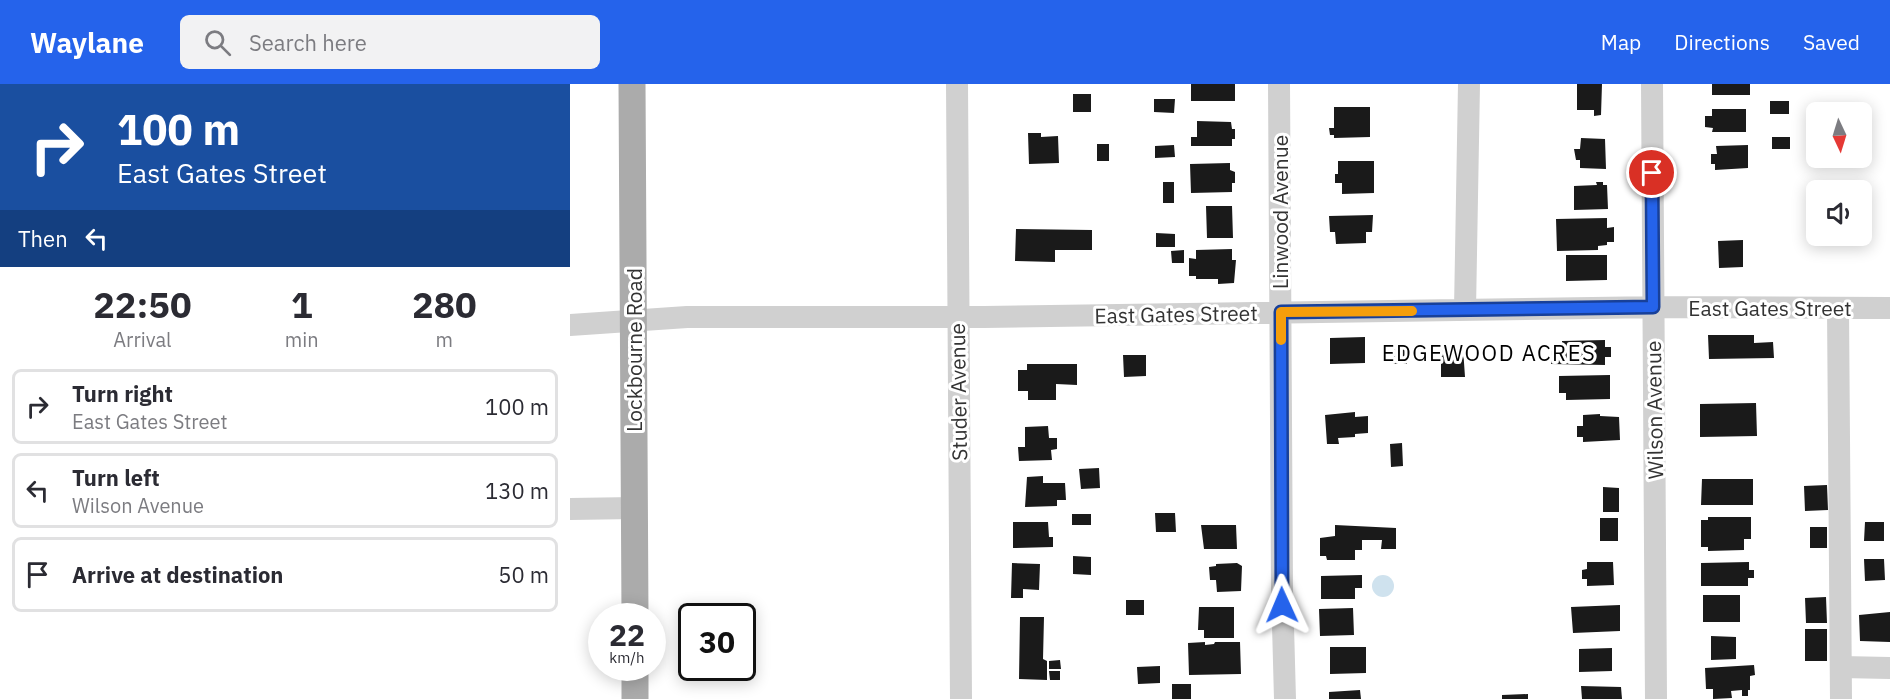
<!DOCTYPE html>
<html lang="en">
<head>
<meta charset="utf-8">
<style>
	:root { --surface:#fff; --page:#f2f2f3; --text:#2b2b33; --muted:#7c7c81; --line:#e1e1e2; --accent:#2563eb }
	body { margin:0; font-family:"IBM Plex Sans",sans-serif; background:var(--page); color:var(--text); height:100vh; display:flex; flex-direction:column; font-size:22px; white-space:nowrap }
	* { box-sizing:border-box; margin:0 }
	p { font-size:20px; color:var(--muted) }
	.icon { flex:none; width:33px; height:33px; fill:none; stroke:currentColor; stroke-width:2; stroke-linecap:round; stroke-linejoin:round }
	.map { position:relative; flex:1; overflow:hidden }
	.panel { display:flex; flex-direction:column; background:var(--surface); width:570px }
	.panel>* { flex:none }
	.hud { background:#1a4fa0; color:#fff; overflow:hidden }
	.needle { width:39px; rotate:176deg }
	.buttons { position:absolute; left:1236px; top:18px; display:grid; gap:12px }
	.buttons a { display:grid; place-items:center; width:66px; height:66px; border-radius:9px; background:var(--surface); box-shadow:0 3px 15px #0003; font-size:30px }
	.speed { position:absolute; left:18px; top:519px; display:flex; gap:12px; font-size:30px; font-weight:700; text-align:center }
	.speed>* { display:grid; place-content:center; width:78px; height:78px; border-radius:50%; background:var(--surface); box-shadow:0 3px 15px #0003; line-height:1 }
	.speed small { font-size:15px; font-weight:400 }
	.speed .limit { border:3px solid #111; border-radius:9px; background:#fff; color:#111 }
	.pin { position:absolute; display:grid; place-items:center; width:51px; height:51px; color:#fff; margin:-26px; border:3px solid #fff; border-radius:50%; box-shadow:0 2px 6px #0007 }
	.me { position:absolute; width:66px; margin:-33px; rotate:359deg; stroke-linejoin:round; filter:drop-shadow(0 0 4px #0008) }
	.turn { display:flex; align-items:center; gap:21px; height:126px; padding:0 18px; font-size:27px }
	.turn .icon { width:78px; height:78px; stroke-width:2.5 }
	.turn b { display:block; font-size:42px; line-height:51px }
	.then { display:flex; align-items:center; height:57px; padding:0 18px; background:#0003; gap:12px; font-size:22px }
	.eta { display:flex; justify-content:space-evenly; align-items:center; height:102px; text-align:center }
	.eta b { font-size:36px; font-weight:700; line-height:42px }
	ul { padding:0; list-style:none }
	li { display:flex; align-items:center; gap:18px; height:75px; margin:0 12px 9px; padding:0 6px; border:3px solid var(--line); border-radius:9px }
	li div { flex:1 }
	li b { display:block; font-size:22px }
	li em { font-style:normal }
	header { display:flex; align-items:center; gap:36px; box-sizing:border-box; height:84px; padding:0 30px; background:var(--accent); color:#fff }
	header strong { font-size:28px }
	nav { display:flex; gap:33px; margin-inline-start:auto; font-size:21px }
	.search { width:420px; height:54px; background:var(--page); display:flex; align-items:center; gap:15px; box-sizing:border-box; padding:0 21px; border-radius:9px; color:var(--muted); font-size:22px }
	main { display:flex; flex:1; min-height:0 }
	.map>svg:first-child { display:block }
	.water { fill:#cfe2ee }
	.building { fill:#1a1a1a }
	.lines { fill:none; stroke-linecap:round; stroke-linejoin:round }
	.minor { stroke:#d0d0d0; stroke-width:22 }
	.major { stroke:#ababab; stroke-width:27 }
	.route-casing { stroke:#184099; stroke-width:15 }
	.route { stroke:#2563eb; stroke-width:10 }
	.slow { stroke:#f59e0b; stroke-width:10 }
	.labels { text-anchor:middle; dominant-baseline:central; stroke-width:6; stroke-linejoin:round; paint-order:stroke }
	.street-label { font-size:21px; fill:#333; stroke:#fff }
	.neighbourhood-label { font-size:22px; letter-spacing:1.5px; fill:#000; stroke:#fff }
</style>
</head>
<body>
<header>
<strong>Waylane</strong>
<div class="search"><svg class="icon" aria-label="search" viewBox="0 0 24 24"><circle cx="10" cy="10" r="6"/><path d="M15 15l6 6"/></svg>Search here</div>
<nav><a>Map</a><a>Directions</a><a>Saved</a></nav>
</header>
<main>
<section class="panel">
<div class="hud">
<div class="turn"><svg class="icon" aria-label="right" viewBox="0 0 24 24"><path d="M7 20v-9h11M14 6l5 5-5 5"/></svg><div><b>100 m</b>East Gates Street</div></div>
<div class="then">Then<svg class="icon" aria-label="left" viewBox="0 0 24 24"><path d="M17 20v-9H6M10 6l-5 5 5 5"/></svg></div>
</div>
<div class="eta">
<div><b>22:50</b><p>Arrival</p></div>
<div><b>1</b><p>min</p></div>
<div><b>280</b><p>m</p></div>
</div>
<ul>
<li><svg class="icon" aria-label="right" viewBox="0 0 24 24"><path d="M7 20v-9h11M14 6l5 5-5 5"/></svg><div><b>Turn right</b><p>East Gates Street</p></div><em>100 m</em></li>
<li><svg class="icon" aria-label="left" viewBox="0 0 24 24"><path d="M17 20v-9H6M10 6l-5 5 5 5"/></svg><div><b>Turn left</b><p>Wilson Avenue</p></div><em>130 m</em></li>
<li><svg class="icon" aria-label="arrive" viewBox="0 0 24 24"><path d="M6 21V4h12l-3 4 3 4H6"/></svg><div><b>Arrive at destination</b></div><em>50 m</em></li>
</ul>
</section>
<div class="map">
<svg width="1320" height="615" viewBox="0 0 1320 615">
	<rect width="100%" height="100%" fill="#fff"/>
	<path class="water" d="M802 502a11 11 0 1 1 22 0a11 11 0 1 1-22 0Z"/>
	<path class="building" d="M621,0H665V17H621Z
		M1007,0H1032L1031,31L1024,32V26H1007Z
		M1142,0H1180V11H1142Z
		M503,10H521V28H503Z
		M584,15H605L604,29L584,28Z
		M1200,17H1219V30H1200Z
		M764,23H800V53L764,54V51H760L759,44H764Z
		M1142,25H1176V48H1142L1143,44L1135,43V32H1142Z
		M627,37L661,38L662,45H665V55H662V62H621V53H627Z
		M458,49H471V53L488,52L489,79L459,80Z
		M1202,53H1220V65H1202Z
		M1011,54L1035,55L1036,85L1010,84V76H1006L1004,65H1010Z
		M527,60H539V77H527Z
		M604,61L605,73L585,74V62Z
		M1178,61V84L1145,86V80H1141V70H1147L1146,62Z
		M768,77H804V109L772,110V99H765V90H768Z
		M660,79V86L665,88V99H662V108L621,109L620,80Z
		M593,98H604V119H593Z
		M1026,98H1033V101H1037L1038,125L1004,126V102L1027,101Z
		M636,122H662L663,154H637Z
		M803,131L802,148H796V159L766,160L765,148H760L759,132Z
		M1037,134V144L1044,143V158H1037V161L1028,162V166L987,167L986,135Z
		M446,145L522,146V166H485V178L445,177Z
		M586,149L605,150V163H586Z
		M1173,156V183L1149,184L1148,157Z
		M662,165V176H666L664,199L648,200V195H626V192H619V174L626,175V166Z
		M614,166V179H602L601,167Z
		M996,171H1037V196L996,197Z
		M1138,251H1184V259L1203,258L1204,274L1139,275Z
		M795,253V279L760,280V254Z
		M1035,256V263H1041V273H1035V281L981,280V266H992V257Z
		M837,260V280H821L819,261Z
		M880,261H886L887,265L893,264L895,293H871V265L879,264Z
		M553,271H576V292L554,293Z
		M457,280H507V301L486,300V316H458V307H448V286H457Z
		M1040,291V315L996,316V309H989V292Z
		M1186,319L1187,352L1130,353V320Z
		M785,328V333L798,332V349L785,350V353L768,354L769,360H757L755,331Z
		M1030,330V332L1049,333L1050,356L1013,358V353H1007V342H1013V331Z
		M478,342L479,354H487V365L481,366L482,376L449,377L448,363H455V343Z
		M832,359L833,382L821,383L820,360Z
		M529,384L530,404L511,405L509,385Z
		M473,392V399H495L496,416H487V422L455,423L457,393Z
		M1132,395H1183V421H1131Z
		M1257,401L1258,426L1235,427L1234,402Z
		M1033,403L1049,404V428H1033Z
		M585,429H605L606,448H586Z
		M502,430H521V441H502Z
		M1138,433H1181V455H1174V466L1138,467V463H1131V436H1138Z
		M1030,434H1048V457H1030Z
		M443,438H478L479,453H483V463L443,464Z
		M1295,438H1314V457H1294Z
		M631,441H666L667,465H634Z
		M765,441L826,444V465H811L812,456H792V466H785V476H757L756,472H750V454L765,452Z
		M1240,443H1257V464H1240Z
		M503,472L521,473V491L503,490Z
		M1294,475H1314L1315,496L1295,497Z
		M1017,478H1043L1044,501L1017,502V495H1012V486L1017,485Z
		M1179,478V486H1184V494H1178V502H1131V479Z
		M442,479L470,480L469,506L453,505V514H441Z
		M667,479L672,482L671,507L647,508L646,496H640L639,483L646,482V480Z
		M792,491V504H785V515H751V492Z
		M1133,511H1170V538H1133Z
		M1256,513L1257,539H1236L1235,514Z
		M556,516H574V531H556Z
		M1050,521V547L1003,549L1001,523Z
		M629,523H664V554H634V546H628Z
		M783,524L784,551L750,552L749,525Z
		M1320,528V558L1290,557L1289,531Z
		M450,533H474L473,575L477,577V596L449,595Z
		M1235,545H1257V577H1235Z
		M1141,552L1166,553V575L1141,576Z
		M635,558V561L644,560L645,558H670L671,590L619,591L618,559Z
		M760,563H796V589L760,590Z
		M1042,564V587L1009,588V565Z
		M490,576L491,585H479V577Z
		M1184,581L1185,591L1180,592V606H1178V612H1172V606L1161,607L1162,614L1143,615V605H1136L1135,584Z
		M590,582V599L568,600L567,583Z
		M479,587H490V596H480Z
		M602,600H621V615H602Z
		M1011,602L1051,603L1052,615H1012Z
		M790,606L791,615H759V608Z
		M958,610V615H932V611Z"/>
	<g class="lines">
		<path class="minor" d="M387,0L391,615
			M709,0L712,504L715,615
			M1082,0L1086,615
			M1268,224L1271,615
			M895,226L899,0
			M0,241L117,233H414L1090,223L1320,224
			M0,425L65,424
			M1271,583L1320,584"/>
		<path class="major" d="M62,0L65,532
			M65,584V615"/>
	</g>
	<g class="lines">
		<g class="route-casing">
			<path id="route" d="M712,521L711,228L1083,223L1082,89"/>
		</g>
		<use href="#route" class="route"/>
		<path class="slow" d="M711,256V228L842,227"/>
	</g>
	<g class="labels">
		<g class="street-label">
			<text transform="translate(710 128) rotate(-90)">Linwood Avenue</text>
			<text x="1200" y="224">East Gates Street</text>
			<text transform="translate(606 230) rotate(-1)">East Gates Street</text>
			<text transform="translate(64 266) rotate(-90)">Lockbourne Road</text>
			<text transform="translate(388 308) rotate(-91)">Studer Avenue</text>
			<text transform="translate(1084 326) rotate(-91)">Wilson Avenue</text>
		</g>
		<g class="neighbourhood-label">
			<text x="919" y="268">EDGEWOOD ACRES</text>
		</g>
	</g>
</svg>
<div class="buttons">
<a><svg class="needle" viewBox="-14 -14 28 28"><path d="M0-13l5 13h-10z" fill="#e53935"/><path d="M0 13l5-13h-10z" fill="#7c7c81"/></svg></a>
<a><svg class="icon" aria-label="sound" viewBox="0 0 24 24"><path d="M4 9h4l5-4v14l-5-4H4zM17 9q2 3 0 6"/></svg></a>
</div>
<div class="speed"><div>22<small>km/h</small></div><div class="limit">30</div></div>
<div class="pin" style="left:1082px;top:89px;background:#d93025"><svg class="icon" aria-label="arrive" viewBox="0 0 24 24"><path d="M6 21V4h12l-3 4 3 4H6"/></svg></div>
<svg class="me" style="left:712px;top:521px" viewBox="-20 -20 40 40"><path d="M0-17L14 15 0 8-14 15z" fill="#2563eb" stroke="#fff" stroke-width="4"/></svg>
</div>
</main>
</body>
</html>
